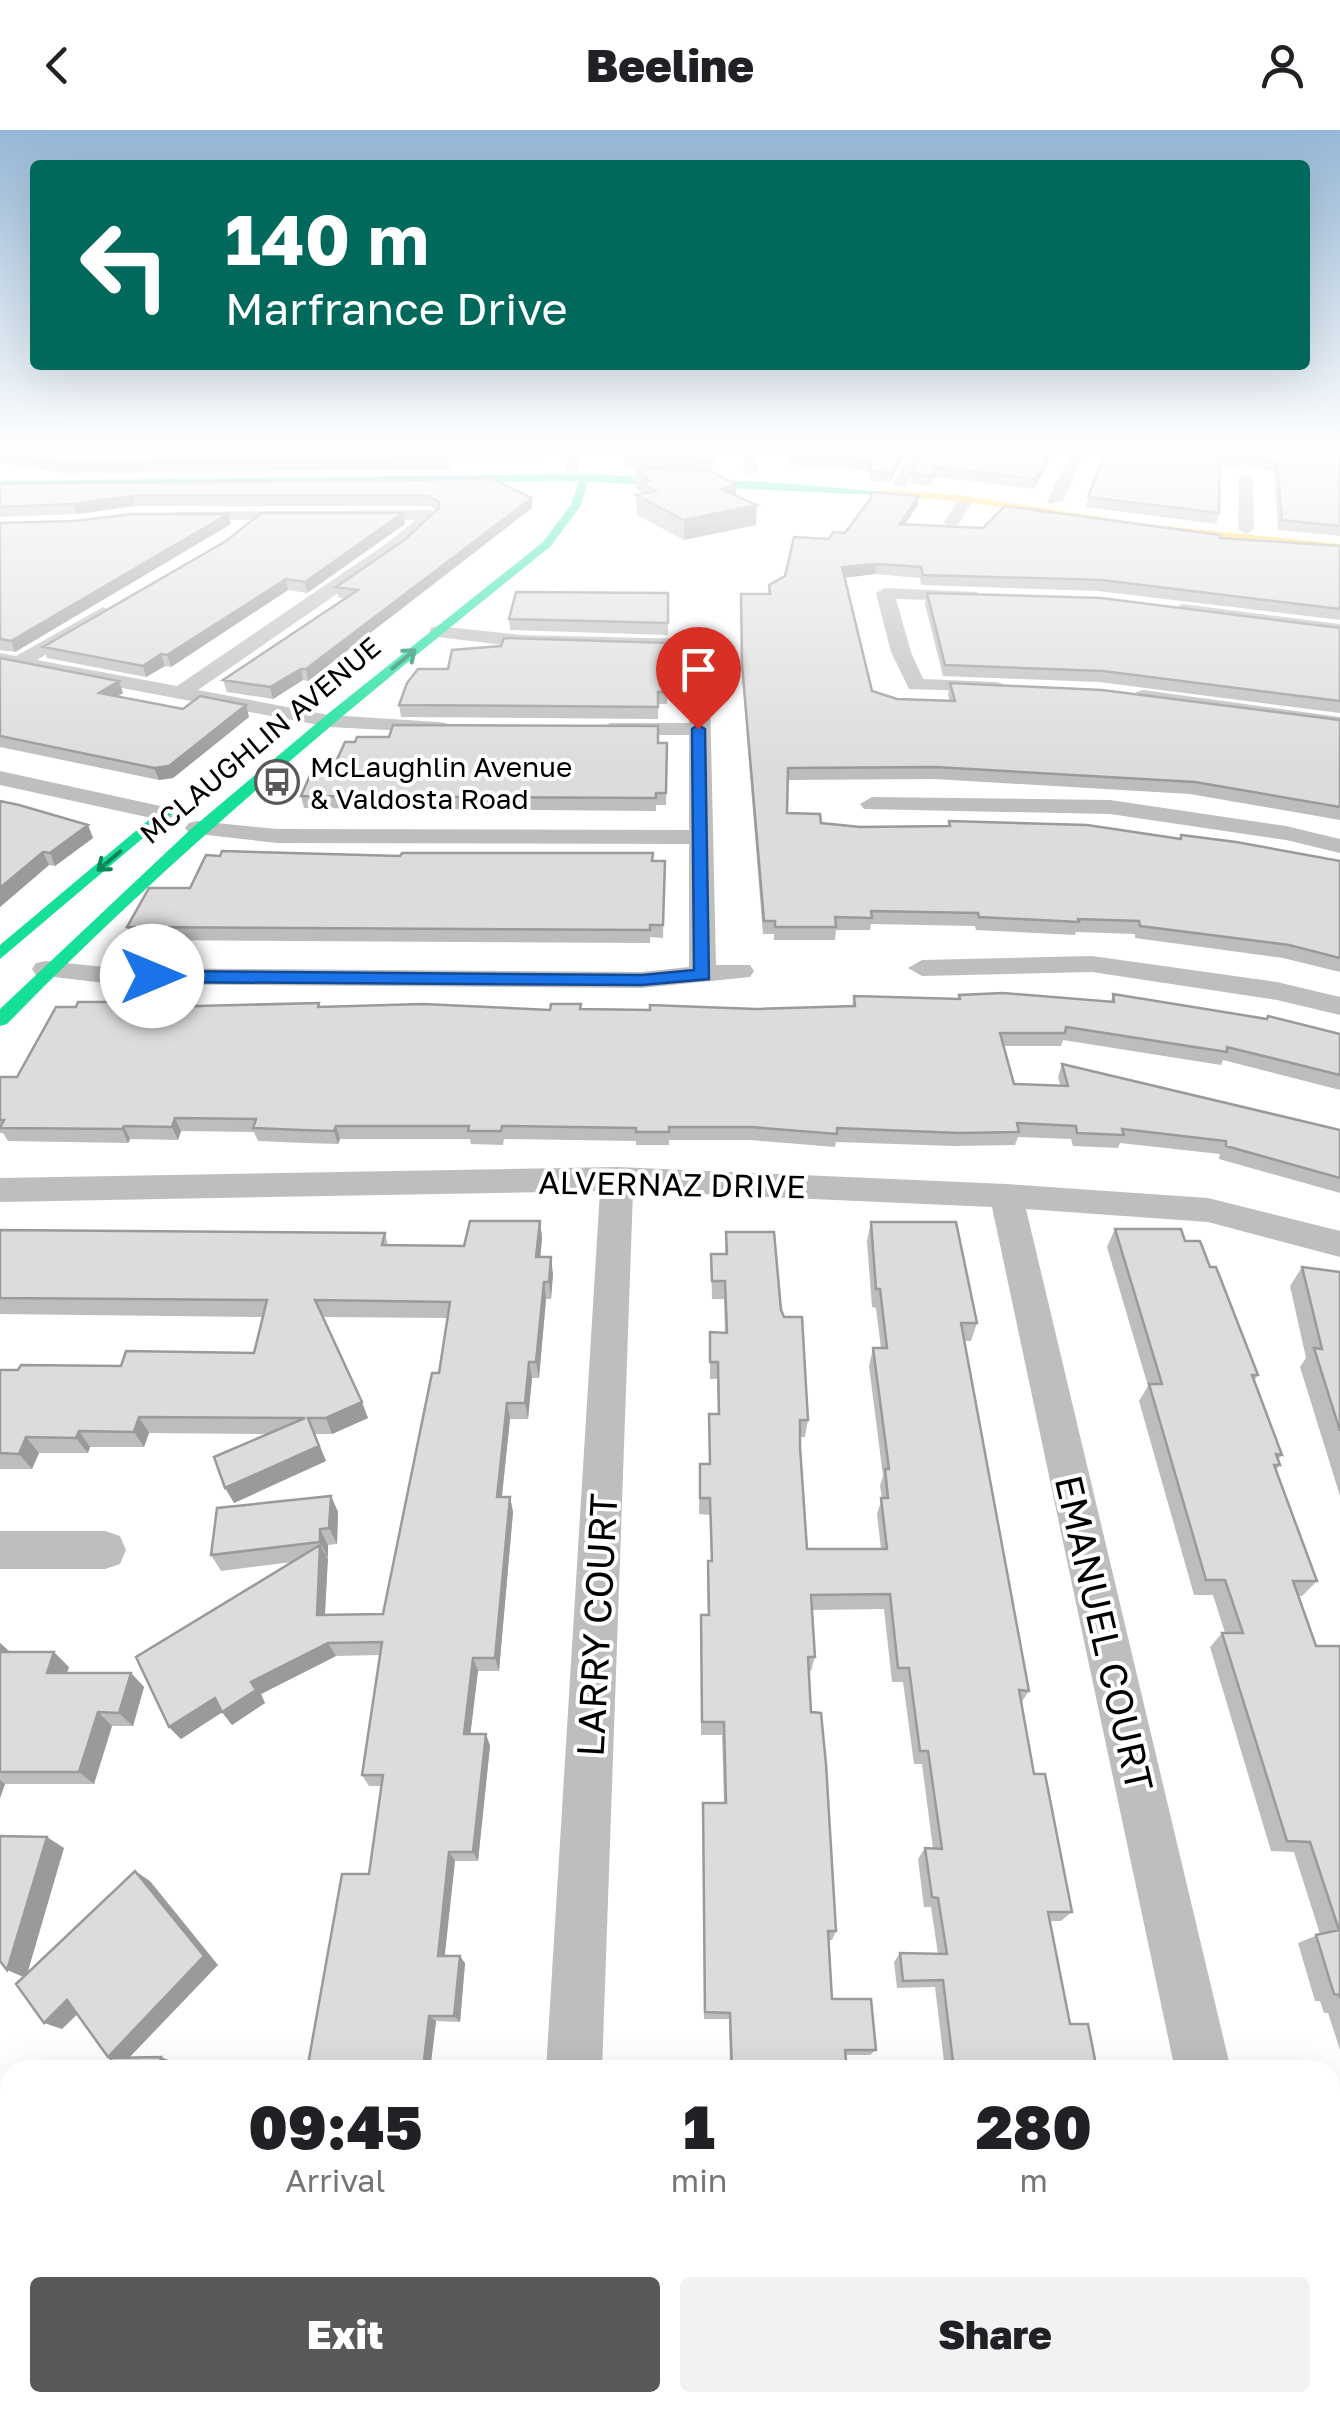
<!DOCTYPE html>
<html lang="en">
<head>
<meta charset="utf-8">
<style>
	:root { --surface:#fff; --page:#f2f2f2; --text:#202124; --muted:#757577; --accent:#595959 }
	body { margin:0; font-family:"Golos Text",sans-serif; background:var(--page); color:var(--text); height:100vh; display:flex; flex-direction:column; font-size:38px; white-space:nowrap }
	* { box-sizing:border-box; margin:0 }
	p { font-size:32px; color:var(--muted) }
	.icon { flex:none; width:55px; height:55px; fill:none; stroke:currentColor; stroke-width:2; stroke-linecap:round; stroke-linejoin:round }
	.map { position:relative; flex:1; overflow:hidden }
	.sheet { position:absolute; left:0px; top:1930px; width:1340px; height:352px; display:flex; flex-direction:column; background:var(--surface); border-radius:30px 30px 0 0; box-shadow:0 10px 40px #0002 }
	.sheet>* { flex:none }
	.banner { position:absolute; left:30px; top:30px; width:1280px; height:210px; border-radius:10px; box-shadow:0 10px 40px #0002; background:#00695c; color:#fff; overflow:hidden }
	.pin { position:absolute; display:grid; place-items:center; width:85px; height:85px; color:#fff; margin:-102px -42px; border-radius:50% 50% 50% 0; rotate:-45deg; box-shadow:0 0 10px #0007 }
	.pin .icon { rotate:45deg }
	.me { position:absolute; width:110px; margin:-55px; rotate:90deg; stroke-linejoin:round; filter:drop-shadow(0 0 8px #0008) }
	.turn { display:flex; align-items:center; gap:35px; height:210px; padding:0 30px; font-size:45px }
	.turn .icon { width:130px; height:130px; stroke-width:2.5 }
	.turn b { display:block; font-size:70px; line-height:85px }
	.eta { display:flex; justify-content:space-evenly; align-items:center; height:170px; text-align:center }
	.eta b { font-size:60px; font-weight:800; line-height:70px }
	.button { display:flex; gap:20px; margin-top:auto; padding:20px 30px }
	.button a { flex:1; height:115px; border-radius:10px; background:var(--accent); color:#fff; font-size:40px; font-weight:800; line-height:115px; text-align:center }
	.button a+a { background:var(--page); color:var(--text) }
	header { display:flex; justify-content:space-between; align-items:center; height:130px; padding:0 30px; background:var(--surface); font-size:45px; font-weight:800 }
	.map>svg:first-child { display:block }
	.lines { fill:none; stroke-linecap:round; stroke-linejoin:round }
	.street { fill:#bebebe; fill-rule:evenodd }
	.fast { fill:#16e098; fill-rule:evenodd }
	.slow { fill:#ffcf43; fill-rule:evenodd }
	.wall { fill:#bdbdbd }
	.shaded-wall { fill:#9a9a9a }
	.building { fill:#dcdcdc; stroke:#9a9a9a; stroke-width:2.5 }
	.oneway { stroke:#0d865b }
	.route { fill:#1a73e8; stroke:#114b97; stroke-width:2.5 }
	.labels { text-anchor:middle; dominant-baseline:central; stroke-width:8; stroke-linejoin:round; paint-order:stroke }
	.far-street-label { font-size:28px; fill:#000; stroke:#fff }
	.far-poi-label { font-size:28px; fill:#000; stroke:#fff; text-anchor:start }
	.street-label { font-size:32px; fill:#000; stroke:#fff }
	.near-street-label { font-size:38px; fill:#000; stroke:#fff }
</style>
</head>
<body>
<header><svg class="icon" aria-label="back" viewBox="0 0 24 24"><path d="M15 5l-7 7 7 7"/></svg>Beeline<svg class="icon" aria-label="person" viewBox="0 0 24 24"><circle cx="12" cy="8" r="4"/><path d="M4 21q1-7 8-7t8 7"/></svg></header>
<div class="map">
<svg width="1340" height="2281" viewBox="0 0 1340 2281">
	<rect width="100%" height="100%" fill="#fff"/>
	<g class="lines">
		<path class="street" d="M567,319H581L578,343L566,340Z
			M747,319L759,322L757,341L750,345L743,341Z
			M912,319H926L905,356H895L893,353Z
			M1073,319H1087L1063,371L1050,374L1047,371Z
			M1246,345L1253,349L1254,399L1246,404L1238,399L1239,349Z
			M961,366L974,369L958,395H946L944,392Z
			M430,380L438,385L436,388L402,419L198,560L329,585L438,592L446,593L449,598L446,603L329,597L0,535V523L16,526L103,477L112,482L109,486L37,530L177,556L390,411L415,390H181L173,385L175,382Z
			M885,458L977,462L980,466L971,471L896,469L911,522L923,549L996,552L1003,554V562L909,559L891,522L876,463Z
			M1182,474L1340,494V506L1176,483L1173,479Z
			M437,496L521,505L691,509L699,506L732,512V520L709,521L716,835H750L754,841L750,847L642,858L114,854L36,845L32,839L36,833L46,831L114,838L642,842L689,837V714L277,713L189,703L185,698L189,693L197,691L277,699L689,700V605H610L599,599L610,593H689V521L521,517L430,506V498Z
			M1143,560L1340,587V599L1136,570V562Z
			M0,641L165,677L177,684L165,691L0,655Z
			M872,667L1110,670L1286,696L1340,709V723L1286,710L1110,684L864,679L860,674Z
			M1092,826L1277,852L1340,867V885L1277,870L1092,842L922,846L908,838L922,830Z
			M617,1037L1006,1054L1208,1068L1340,1101V1127L1208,1092L1026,1079L1231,1940H1175L992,1077L633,1061L602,1940H546L600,1061L0,1072V1048Z
			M0,1401H105L120,1406L126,1420L120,1434L105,1439H0Z"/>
		<path class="fast" d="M585,344L769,352L884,362L879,365L588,352L581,375L551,416C362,568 176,720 7,894L0,896V879L191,699L330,582L543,412L571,375L579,351L0,357V351Z
			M163,678L175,681L0,829V815Z"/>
		<path class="slow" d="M879,359L966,366L1145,394L1340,414V420L1145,400L966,372L876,364Z"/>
	</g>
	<path class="wall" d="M0,319H538L537,331L451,332L452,339L66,343L0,333Z
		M619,319H716L712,340L626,338V325H619Z
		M787,319H908L890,352L870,351L869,342L843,337L792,335L786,332Z
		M926,319H1055L1034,359L936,347L930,355L910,354L912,344Z
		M1106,319H1340V406L1278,400L1274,342L1249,335L1220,336L1219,383L1216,394L1086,377Z
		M636,339L736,355V366L756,395L684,410L637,385L636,365L642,363L636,358Z
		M492,349L532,378L308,551L303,550L273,569L227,562L223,550L345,468H339L336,457L403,411L437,380L430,376H135L77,384L0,387V354Z
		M871,362L917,376L905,394L1220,408L1340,416V490L1098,461L921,455L920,448L875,444L845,448L872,561L897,569L950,571L948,565L950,553L1340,590V690L1190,664L934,649L788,650L787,683L821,693L860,697L948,696L949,691L1180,709L1181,705L1340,731V842L1283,828L1135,808V804L1076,802L1075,805L976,800L975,796L871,794L870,800H836L835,810H774V804H763L742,546L741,475L768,464L769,455L785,446L829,409L845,403L870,369Z
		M228,384L231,394L15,522L0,520V393L74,391Z
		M405,394L307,463L288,460L171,537L165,536L146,547L47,528L43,517Z
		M668,463V505L510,500L509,489Z
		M927,463L1340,498V583L1099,552L943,546L925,474Z
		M668,513L667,574H658V589L401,587L399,575L448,539Z
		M0,528L119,551L123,563L117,567L183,579L246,575L249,587L173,648L159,650L0,617Z
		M658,613H667L666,675H656V681L304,678L301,666L334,636Z
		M0,671L88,695L93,708L55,736L49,735L0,777Z
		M400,726L665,731L663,808L650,807V813L132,810L127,797L190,758Z
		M1113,864L1266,889L1268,886L1340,904V960L1223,930L1221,935L1063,910L1061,916H1004L1014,954L1060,955L1058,947L1062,934L1340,1000V1063L1219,1029L1220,1024L1120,1013L1118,1018L1073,1016L1071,1009L1018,1007L1015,1015L955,1016L836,1012L835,1017L750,1010H669V1015H636V1011L504,1009L503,1015L471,1014L470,1009H340L338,1014L305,1013L258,1011L254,1002L181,1001L178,1010L130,1009L128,1013L8,1011L3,1003H0V947H17L163,877L319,873L320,877L550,880L756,879L852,876L854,866L958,869L959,865L1111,871Z
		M540,1091L542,1108L540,1127L553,1144L551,1169H546L539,1248H532L528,1289H510L502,1367H510L513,1382L499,1541H478L470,1604H486L490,1616L478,1731H455L444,1826L465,1833L460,1892L436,1891L430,1940L369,1744L381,1656H369L362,1645L380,1525L336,1526L261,1564L265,1573L232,1595L222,1582L181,1609L169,1597L292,1432L221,1441L211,1425L331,1366L338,1382L337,1414L328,1415L325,1485L383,1484L439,1243L448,1188L323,1187L368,1288L332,1304H315L326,1331L234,1373L269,1304L149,1303L144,1317H90L88,1323H39L32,1339H0V1240L121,1236L254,1223L263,1187L0,1184V1100L385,1103L388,1115L464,1116Z
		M871,1092L977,1193L971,1211H965L1029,1561L1021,1573L1034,1644L1072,1782L1061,1791H1049L1070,1894L1097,1940H945L935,1857L897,1858L894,1832L900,1823L938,1824L931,1777H924L918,1729L925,1718L933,1719L922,1634H914L903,1552H892L884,1479L812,1480L815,1527L811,1541H809L811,1582L836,1801L832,1810H828L832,1869L876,1920L870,1925H846L847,1940H730L729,1889H704L703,1673H724L722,1605H701V1485H708L707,1447L708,1431H711L710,1385L699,1384L700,1334H709V1284H718L717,1249H710V1202L725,1203L724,1169H712L711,1124H725L726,1102L781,1180L808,1290L805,1307H800V1317L807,1419H881L877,1384L882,1368L880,1356L883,1346L869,1236L873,1218H881L876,1178L872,1177L867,1111Z
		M1115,1099L1185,1111L1210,1137L1258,1245L1254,1251L1282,1325L1278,1330L1280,1335L1276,1340L1317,1451L1302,1466H1299L1316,1516H1340V1920L1328,1883H1324L1320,1871H1315L1298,1813L1320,1804L1294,1722L1271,1721L1210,1517L1222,1503H1225L1213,1465H1194L1139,1271L1148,1256L1107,1117Z
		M1302,1137L1340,1142V1366L1300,1237L1306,1228L1290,1156Z
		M0,1513L10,1522L69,1537L67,1543H131L144,1557L133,1596H112L94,1654H5L0,1668Z
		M701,2272H807L810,2281H689Z
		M1043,2272H1136L1132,2281H1050Z"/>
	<path class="shaded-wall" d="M904,319H908L890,352L891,343Z
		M1052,319H1055L1034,359L1036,349Z
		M937,337L936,347L930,355L932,346Z
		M736,355V374L721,359Z
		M132,366L135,376L77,384L73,374Z
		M919,366L917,376L899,404L900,394Z
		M532,368V378L308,551L306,539Z
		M757,375L756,395L684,410V390Z
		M403,383L405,394L307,463L305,452Z
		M228,384L231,394L15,522L11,511Z
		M876,434L875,444L841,448L842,437Z
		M286,449L288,460L171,537L167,525Z
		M161,524L165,536L146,547L143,536Z
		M301,539L303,550L273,569L270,557Z
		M119,551L123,563L104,575L99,563Z
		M246,575L249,587L173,648L159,650L154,638Z
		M88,695L93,708L55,736L50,723Z
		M43,722L49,735L0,777V758Z
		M175,988L181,1001L178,1010L172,997Z
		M124,996L130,1009L128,1013L122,999Z
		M336,996L340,1009L338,1014L334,1001Z
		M540,1091L542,1108L539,1144L536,1127Z
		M551,1127L553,1144L551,1169L549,1152Z
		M544,1152L546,1169L539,1248L536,1232Z
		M529,1232L532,1248L528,1289L525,1273Z
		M362,1272L368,1288L332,1304L326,1288Z
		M507,1273L510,1289L500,1382L497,1367Z
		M139,1287L149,1303L144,1317L134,1302Z
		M308,1288L326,1331L234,1373L225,1358Z
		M79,1301L90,1317L88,1323L76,1308Z
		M26,1307L39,1323L32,1339L19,1324Z
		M331,1366L338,1382L337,1414L329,1398Z
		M510,1367L513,1382L499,1541L495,1528Z
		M320,1399L328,1415V1428L320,1412Z
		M320,1415L328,1429L324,1499L317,1485Z
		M0,1513L10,1522L0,1530Z
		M328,1513L336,1526L261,1564L265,1573L232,1595L222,1582L224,1581L181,1609L169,1597L215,1568Z
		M54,1522L69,1537L62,1556L47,1543Z
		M473,1528L478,1541L469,1616L464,1604Z
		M131,1543L144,1557L133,1596L119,1583Z
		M98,1582L112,1596L94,1654L79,1642Z
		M486,1604L490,1616L478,1731L473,1722Z
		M0,1650L5,1654L0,1668Z
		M47,1707L64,1718L26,1848L7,1840Z
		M449,1722L455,1731L444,1833L438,1826Z
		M135,1741L150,1751L218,1835L125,1932L108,1927Z
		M460,1826L465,1833L460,1892L454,1886Z
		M67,1870L85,1877L62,1899L44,1893Z
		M429,1886L436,1891L430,1940H423Z
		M161,1927L176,1933L174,1940H158Z
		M88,2272H111L99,2281H93Z
		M142,2272H155L148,2281H135Z
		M403,2272H415L420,2281H408Z"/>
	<path class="building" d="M0,319H537V321L437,323L451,329L63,334L0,325Z
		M626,319H715L713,330L626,329Z
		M787,319H904L891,343L871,341L870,332L844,328L792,326L787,323Z
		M926,319H1052L1036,349L937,337L932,346L912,344Z
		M1106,319H1340V396L1282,390L1277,333L1252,325L1220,327L1219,383L1088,367Z
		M636,339L709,340L736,355L721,359L757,375L684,390L636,365L656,361L642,353L650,351Z
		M492,349L532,368L306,539H301L270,557L223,550L358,460L336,457L403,411L439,378V372L429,366H132L73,374L0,377V354Z
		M871,362L919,366L900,394L983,398L1005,376L1220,405V408L1340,416V479L1101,450L923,445L921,437L876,434L842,437L872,561L897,569L955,571L950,553L1102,560L1340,590V677L1195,652L936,637L788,638L787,683L820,684L821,693L860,697L950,696L949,691L1087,695L1181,709V705L1236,712L1340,731V828L1289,815L1140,796L1139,791L1078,789L1079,792L979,787L978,783L871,781L872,788L835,787L836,797H775V791H764L742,534L741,464H770L769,455L785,446L794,407L829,409L833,402L845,403L871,368Z
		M261,383H403L305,452L286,449L167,525L161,524L143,536L43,517L226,411Z
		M132,384H228L11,511L0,509V393L74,391Z
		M516,462L668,463V493L509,489Z
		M927,463L1101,468L1340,498V571L1103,541L945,535Z
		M504,508L668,513L667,562H658V577L399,575L407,553L418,539H448L452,520L501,516Z
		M0,528L119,551L99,563L183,579L200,566L246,575L169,636L154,638L0,606Z
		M393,595L658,596V613H667L666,663H656V668L301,666L314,636H334L345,612H355L357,607H389Z
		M0,671L19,675L88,695L50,723L43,722L0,758Z
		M222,721L400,726L402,723H653L652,731H665L663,795H650V800L127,797L149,758H190L206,725L220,726Z
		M1003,863L1114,872L1113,864L1267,889L1268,886L1340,904V945L1227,917V922L1066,897L1065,903H1000L1014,954L1068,956L1062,934L1340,1000V1048L1226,1016V1011L1122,999L1124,1005L1077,1003L1076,996L1017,993L1019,1002L959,1003L837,998V1004L751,997H669V1002H636V998L502,996L501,1001H468L469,996H336L334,1001L301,1000L253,998L256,989L175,988L172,997L124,996L122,999L0,998L4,990H0V947H17L56,877H76L78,872H161L159,877L319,873L318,877L423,874L550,880L551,874H581L580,879L650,880V875L756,879L855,876L854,866L960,869L959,865Z
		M470,1091H540L536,1127H551L549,1152H544L536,1232H529L525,1273H507L497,1367H510L495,1528H473L464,1604H486L473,1722H449L438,1826H460L454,1886H429L423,1940H307L342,1744H369L383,1645H362L382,1512L328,1513L251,1552L256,1560L222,1582L215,1568L169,1597L136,1527L320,1415L317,1485L383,1484L432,1243H439L450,1172L315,1170L362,1272L326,1288H308L319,1316L225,1358L214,1327L305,1288L139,1287L134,1302L79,1301L76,1308L26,1307L19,1324L0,1323V1240H18L21,1235L121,1236L126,1221L254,1223L267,1170L0,1168V1100L385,1103L382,1115L464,1116Z
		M871,1092H956L977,1193H961L1029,1561L1019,1560L1034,1644H1045L1072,1782H1048L1070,1894H1088L1097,1940H954L943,1850L903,1851L900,1823L947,1824L938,1768L932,1767L925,1718L942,1719L928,1621H920L909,1538H898L890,1464L811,1465L815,1527H808L811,1582L821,1583L826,1634L836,1801H828L832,1869H871L876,1920H845L847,1940H732L730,1883L705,1882L703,1673H726L724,1592H702L701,1485H709L708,1431H712L710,1368H700V1334H710L709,1284H719L718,1232H710V1202L727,1203L725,1151H712L711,1124H727L726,1102H774L781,1180L784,1187H802L808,1290H800V1317L807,1419H887L881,1368H888L885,1339H889L873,1218H887L880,1159H876Z
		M1115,1099H1181L1185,1111H1200L1210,1137H1216L1258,1245H1252L1282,1325L1276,1324L1280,1335H1274L1317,1451H1293L1316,1516H1340V1868L1339,1865L1334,1864L1316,1805L1339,1800L1310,1712L1287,1711L1222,1503H1243L1225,1450H1206L1149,1254H1162Z
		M1302,1137L1340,1142V1301L1314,1218L1322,1219Z
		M331,1366L329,1398L320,1399V1412L211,1425L217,1378Z
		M0,1522H54L47,1543H131L119,1583L98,1582L79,1642H0Z
		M0,1706L47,1707L7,1840L0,1831Z
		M135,1741L204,1826L108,1927L67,1870L44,1893L16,1854Z
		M161,1927L158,1940H118L110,1928Z
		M10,2179V2272H88L93,2281H0V2191Z
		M99,2272H142L135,2281H95Z
		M298,2272H403L408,2281H290Z
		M711,2272H807L810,2281H698Z
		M1051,2272H1136L1132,2281H1058Z"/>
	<defs><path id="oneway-shaft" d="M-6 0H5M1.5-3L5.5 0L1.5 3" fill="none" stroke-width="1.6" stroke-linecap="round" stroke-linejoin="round" transform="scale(2.5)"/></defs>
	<g class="oneway">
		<use href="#oneway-shaft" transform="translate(404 529) rotate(-39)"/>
		<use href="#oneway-shaft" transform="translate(109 731) rotate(140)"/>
	</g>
	<linearGradient id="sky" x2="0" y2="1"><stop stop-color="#96b7d6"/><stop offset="0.5" stop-color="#fff"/><stop offset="1" stop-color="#fff" stop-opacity="0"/></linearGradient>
	<rect width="1340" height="639" fill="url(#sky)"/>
	<path class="route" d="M698,595L705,599L709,849L642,855L152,852L143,846L152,841L642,845L694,840L692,599Z"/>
	<defs>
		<g id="bus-ring" transform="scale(2.25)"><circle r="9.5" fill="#fff" stroke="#595959" stroke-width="1.5"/><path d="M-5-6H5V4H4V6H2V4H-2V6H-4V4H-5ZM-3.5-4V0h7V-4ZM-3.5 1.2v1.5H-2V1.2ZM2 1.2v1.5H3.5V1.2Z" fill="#595959"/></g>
	</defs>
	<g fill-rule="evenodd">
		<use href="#bus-ring" x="277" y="652"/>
	</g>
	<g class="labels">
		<g class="far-street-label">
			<text transform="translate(260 610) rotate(-40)">MCLAUGHLIN AVENUE</text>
		</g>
		<g class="far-poi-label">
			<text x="310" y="636">McLaughlin Avenue<tspan x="310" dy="32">&amp; Valdosta Road</tspan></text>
		</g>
		<g class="street-label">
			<text transform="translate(672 1054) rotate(1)">ALVERNAZ DRIVE</text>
		</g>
		<g class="near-street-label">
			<text transform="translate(596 1495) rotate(-87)">LARRY COURT</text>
			<text transform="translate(1105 1503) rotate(77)">EMANUEL COURT</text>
		</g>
	</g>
</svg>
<div class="pin" style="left:698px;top:599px;background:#d93025"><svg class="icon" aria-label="arrive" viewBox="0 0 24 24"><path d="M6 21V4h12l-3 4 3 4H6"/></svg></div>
<svg class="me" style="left:152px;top:846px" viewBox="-20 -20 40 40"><circle r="19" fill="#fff"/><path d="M0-13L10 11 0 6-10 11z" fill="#1a73e8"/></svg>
<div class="banner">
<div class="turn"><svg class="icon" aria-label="left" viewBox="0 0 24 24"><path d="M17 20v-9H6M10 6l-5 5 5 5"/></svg><div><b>140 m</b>Marfrance Drive</div></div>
</div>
<section class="sheet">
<div class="eta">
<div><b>09:45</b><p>Arrival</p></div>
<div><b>1</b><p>min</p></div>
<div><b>280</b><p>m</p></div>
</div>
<div class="button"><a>Exit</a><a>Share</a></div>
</section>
</div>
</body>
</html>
